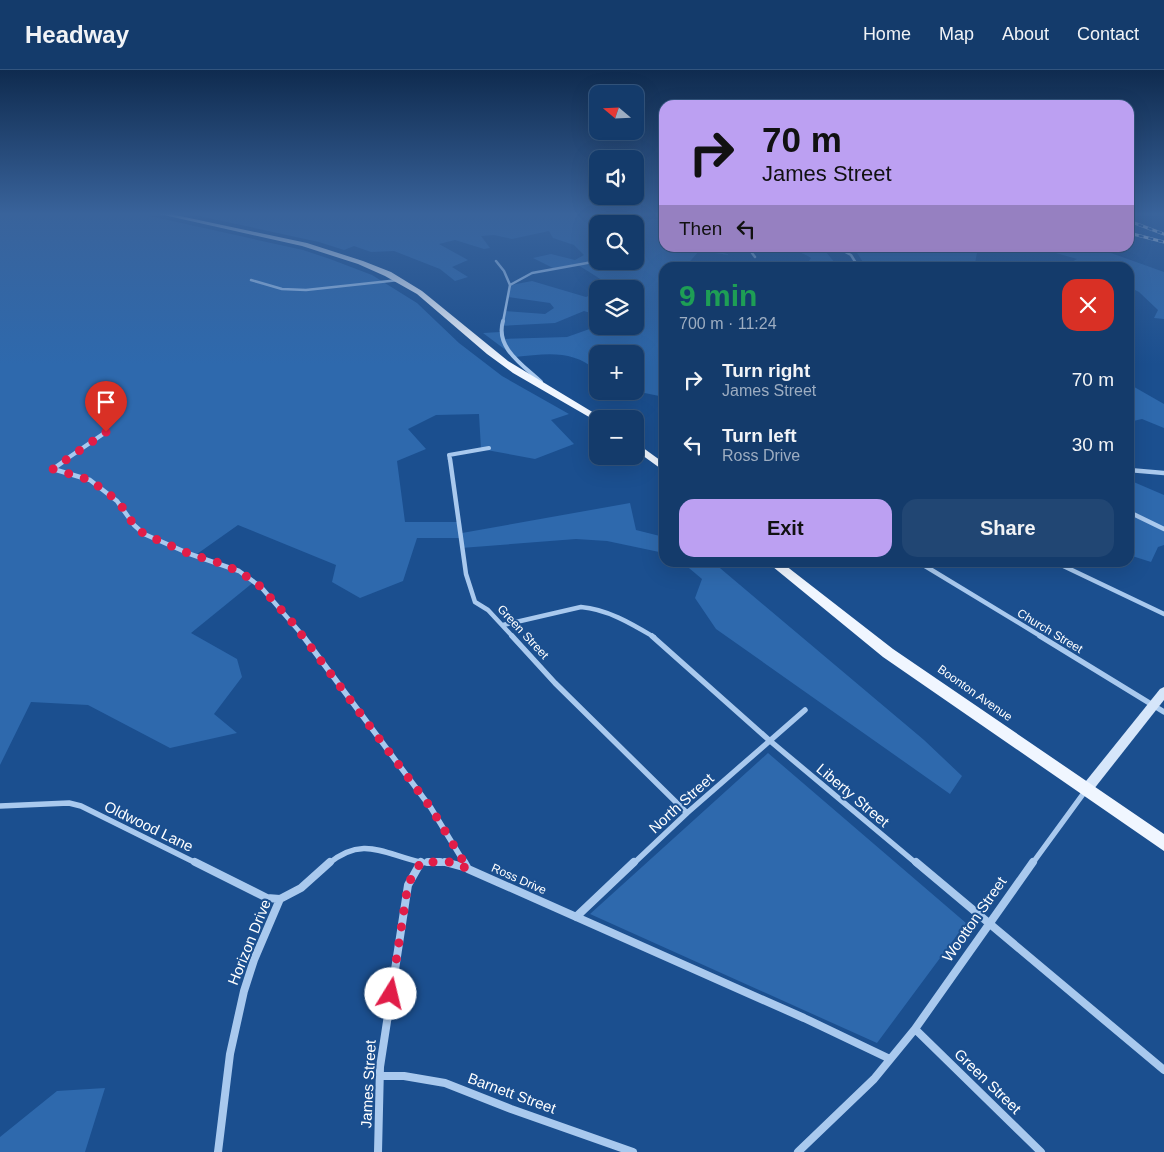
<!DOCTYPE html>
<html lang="en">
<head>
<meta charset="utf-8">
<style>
	:root { --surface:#143b6b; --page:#214673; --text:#f1f3f6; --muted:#9dadc1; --line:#33557e; --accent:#bca0f2 }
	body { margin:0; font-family:Helvetica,sans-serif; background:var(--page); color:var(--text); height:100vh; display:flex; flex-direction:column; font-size:19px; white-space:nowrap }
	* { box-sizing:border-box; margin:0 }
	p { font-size:16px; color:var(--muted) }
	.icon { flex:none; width:28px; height:28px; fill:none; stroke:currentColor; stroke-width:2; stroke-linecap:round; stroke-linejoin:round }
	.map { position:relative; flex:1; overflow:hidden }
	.drawer { position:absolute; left:659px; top:192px; width:475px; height:305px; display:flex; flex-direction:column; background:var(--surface); border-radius:15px; box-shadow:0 5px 20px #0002,0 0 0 1px var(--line) }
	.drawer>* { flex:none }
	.top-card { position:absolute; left:659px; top:30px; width:475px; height:152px; border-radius:15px; box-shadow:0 5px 20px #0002,0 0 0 1px var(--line); background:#bca0f2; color:#111; overflow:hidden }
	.needle { width:32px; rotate:289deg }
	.controls { position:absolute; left:589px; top:15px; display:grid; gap:10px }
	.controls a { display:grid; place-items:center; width:55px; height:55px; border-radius:10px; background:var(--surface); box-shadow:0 5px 20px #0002,0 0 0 1px var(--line); font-size:25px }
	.pin { position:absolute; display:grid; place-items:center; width:42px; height:42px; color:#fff; margin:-51px -21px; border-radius:50% 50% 50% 0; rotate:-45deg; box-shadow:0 0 5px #0007 }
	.pin .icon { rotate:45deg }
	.me { position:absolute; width:55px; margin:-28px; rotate:9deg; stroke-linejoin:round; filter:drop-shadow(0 0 4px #0008) }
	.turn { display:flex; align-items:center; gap:18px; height:105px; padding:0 20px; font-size:22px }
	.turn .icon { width:65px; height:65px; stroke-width:2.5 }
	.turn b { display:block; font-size:35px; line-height:42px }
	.then { display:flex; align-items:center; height:48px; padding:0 20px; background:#0003; gap:10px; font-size:19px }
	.round { display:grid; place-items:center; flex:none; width:52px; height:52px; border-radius:15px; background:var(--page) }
	.overview { display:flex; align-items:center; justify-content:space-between; height:85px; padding:0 20px }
	h1 { font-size:30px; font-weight:700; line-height:38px; color:#1e9e55 }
	.primary-button { display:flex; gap:10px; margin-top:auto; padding:10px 20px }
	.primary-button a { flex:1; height:58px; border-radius:15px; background:var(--accent); color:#111; font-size:20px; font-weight:700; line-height:58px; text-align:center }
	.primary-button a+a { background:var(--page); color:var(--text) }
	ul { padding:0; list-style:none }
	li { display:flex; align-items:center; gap:15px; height:65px; padding:0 20px }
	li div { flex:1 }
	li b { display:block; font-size:19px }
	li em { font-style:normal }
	header { display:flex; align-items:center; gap:30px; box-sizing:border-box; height:70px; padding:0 25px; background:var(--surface); border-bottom:1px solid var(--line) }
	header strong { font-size:24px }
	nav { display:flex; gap:28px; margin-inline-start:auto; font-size:18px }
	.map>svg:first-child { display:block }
	.green { fill:#2e69ad; fill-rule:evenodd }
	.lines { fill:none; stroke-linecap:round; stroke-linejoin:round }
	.street-far4 { stroke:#a9c9ee; stroke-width:2.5 }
	.street-far3 { stroke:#a9c9ee; stroke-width:4 }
	.street-far2 { stroke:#a9c9ee; stroke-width:4.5 }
	.street-far1 { stroke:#a9c9ee; stroke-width:5.5 }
	.street { stroke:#a9c9ee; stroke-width:8 }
	.secondary { fill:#d6e6fa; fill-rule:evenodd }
	.primary { fill:#f0f6ff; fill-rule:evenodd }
	.rail-casing { stroke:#fff; stroke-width:3 }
	.rail { stroke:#1b4f8f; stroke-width:2; stroke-dasharray:5; stroke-linecap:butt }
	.route { stroke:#e11d48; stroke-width:9; stroke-dasharray:0 16.2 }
	.labels { text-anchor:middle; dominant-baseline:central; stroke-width:4; stroke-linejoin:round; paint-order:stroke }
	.street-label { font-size:12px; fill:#fff; stroke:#1b4f8f }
	.near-street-label { font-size:15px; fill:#fff; stroke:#1b4f8f }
</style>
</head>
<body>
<header>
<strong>Headway</strong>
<nav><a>Home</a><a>Map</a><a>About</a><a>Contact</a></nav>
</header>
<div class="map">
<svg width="1164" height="1082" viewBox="0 0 1164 1082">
	<rect width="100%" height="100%" fill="#1b4f8f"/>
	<path class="green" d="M0,143H136L303,180L330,189L372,205L417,233L459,273L502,306L569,344L551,350L574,374L535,389L481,379L479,344L436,345L408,359L426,379L397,391L405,452H461L462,463L630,433L636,460L664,467V483L607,471L576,469L461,478L460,468H417L403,511L360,528L332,512L336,495L238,455L197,484L255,511L191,563L237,589L242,607L214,644L237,663L170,678L88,635L31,632L0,695Z
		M185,143H623L638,149H662L664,178H709L730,185L699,181L685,197L664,198V327L635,321V284H598L597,301C572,279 546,284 515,287L483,263L500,262L502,269L567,267L598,256H635V219H604L610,215L578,195L553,198L533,188L551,184L575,190L584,185L574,175L553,168L549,161L512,169L494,165L481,166L490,178L484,179L455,170L439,174L468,190L452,197L468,207L455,211L440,199L394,181L371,182L354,176L344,180L319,172ZM598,154H635V191H598Z
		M765,178H814L826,182L835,193V197H805L811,188C793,177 781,177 760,182Z
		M847,178H978L974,198L865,197V195L855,180Z
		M1038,178H1097L1164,202V249L1154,248L1158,240L1139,222L1129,217V198L1081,197L1070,193L1077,189Z
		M532,211L586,227L597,222V245L584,241L555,253L500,256L505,241L545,244L554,238L550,233L508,227L511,215Z
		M1129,314L1164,334V358L1142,349L1129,352Z
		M1129,410L1164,425V475L1158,477L1151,492L1129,485Z
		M683,493H714L924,670L962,706L950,724L716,559L695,528L702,509Z
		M768,683L966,853L877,973L590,844Z
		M105,1018L85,1082H0V1067L57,1021Z"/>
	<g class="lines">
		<path class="street-far4" d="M838,178L851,185L859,198
			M755,187L752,183L757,178
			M496,191L504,201L510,215
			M251,210L282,219L306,220L399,210
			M503,252L510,215L532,203L598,191"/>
		<path class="street-far3" d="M503,251C495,278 523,295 541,312
			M65,390L106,362
			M450,390L449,385L489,378"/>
		<path class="street-far2" d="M67,389L53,399L90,410L117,431L134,455L144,464L190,484L239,501L261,517L304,567
			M450,389L466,504L475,532L488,540L513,567
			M1129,400L1164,403
			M1129,442L1164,459
			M1055,492L1164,544
			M925,496L1042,567
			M503,555L581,537C607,539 632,554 654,567"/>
		<path class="street-far1" d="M303,566L431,738L465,794
			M512,566L555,613L687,743
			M652,566L769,670L917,794
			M1040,566L1164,642
			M0,736L69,733L81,736L198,794
			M328,794C363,765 384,784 420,792C431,794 443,792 455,794
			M420,794L421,792
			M633,794L687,743L805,640
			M1032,794L1086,720"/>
		<path class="street" d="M195,792L267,828L280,829
			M428,792H440
			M445,792L467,798
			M464,792L468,799L804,948L890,989
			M916,792L1164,1000
			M576,847L634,792
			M915,959L1041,1082
			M380,1006H404L445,1013L511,1039L633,1082
			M218,1082L230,984L244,921L254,890L280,829L301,818L330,792
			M378,1082L380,997L408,815L421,792
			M798,1082L874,1009L915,959L1033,792"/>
		<path class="secondary" d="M1164,617V630L1090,724L1086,726L1082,724L1080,720L1082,716L1160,619Z"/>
		<path class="primary" d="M155,143H166L307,173L363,191L391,202L422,221L508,291L604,349H598V351H596L513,303L487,284L417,224L385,206L358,194L302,176Z
			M635,372L664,393V401L635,380Z
			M767,492H781L893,579L1164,764V781L883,587Z"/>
		<g class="rail-casing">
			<path id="rail" d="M1129,151L1164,164
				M1129,163L1164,172"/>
		</g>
		<use href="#rail" class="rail"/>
	</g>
	<linearGradient id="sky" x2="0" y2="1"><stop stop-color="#0f2b4f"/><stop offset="0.49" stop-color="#39639b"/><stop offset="1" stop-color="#39639b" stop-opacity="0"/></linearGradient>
	<rect width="1164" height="294" fill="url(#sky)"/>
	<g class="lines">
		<path class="route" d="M106,362L53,399L90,410L118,431L134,455L144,464L190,484L226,495L251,509L261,517L292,552L431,738L468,799L453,792H421L408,814L391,924"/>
	</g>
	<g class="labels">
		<g class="street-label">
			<text transform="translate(1050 561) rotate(31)">Church Street</text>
			<text transform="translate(523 562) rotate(47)">Green Street</text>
			<text transform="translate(975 623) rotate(35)">Boonton Avenue</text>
			<text transform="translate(519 809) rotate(24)">Ross Drive</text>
		</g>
		<g class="near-street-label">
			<text transform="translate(853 725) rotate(40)">Liberty Street</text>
			<text transform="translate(681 733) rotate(-42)">North Street</text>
			<text transform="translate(149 756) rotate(26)">Oldwood Lane</text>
			<text transform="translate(974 849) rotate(-55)">Wootton Street</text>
			<text transform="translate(249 872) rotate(-68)">Horizon Drive</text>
			<text transform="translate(988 1011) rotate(44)">Green Street</text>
			<text transform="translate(368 1014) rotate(-87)">James Street</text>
			<text transform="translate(512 1023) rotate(20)">Barnett Street</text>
		</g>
	</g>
</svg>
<div class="controls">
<a><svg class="needle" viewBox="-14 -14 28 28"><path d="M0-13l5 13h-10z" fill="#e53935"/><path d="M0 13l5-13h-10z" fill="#9dadc1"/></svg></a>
<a><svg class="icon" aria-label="sound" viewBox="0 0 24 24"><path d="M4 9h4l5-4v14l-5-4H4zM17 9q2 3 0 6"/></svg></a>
<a><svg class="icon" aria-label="search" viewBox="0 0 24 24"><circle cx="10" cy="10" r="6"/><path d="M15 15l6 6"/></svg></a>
<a><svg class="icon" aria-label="layers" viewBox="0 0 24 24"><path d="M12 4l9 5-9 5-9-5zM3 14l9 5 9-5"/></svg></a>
<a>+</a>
<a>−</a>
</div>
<div class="pin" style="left:106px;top:362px;background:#d93025"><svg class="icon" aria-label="arrive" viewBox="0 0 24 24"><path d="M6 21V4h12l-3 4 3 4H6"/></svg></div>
<svg class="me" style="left:391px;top:924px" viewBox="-20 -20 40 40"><circle r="19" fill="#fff"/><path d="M0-13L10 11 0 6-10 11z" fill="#e11d48"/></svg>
<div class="top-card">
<div class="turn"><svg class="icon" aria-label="right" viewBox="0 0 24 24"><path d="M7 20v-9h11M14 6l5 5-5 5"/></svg><div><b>70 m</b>James Street</div></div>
<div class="then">Then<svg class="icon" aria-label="left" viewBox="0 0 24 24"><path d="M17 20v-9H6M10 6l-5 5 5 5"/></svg></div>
</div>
<section class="drawer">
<div class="overview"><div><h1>9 min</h1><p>700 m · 11:24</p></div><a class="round" style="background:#d93025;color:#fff"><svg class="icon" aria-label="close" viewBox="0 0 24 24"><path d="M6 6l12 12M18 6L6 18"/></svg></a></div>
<ul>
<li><svg class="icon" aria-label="right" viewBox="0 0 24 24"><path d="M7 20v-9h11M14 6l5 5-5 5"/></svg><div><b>Turn right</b><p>James Street</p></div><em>70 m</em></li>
<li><svg class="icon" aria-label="left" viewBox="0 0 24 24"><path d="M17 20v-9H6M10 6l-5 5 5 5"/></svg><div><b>Turn left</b><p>Ross Drive</p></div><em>30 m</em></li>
</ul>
<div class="primary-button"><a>Exit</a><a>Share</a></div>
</section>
</div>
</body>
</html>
